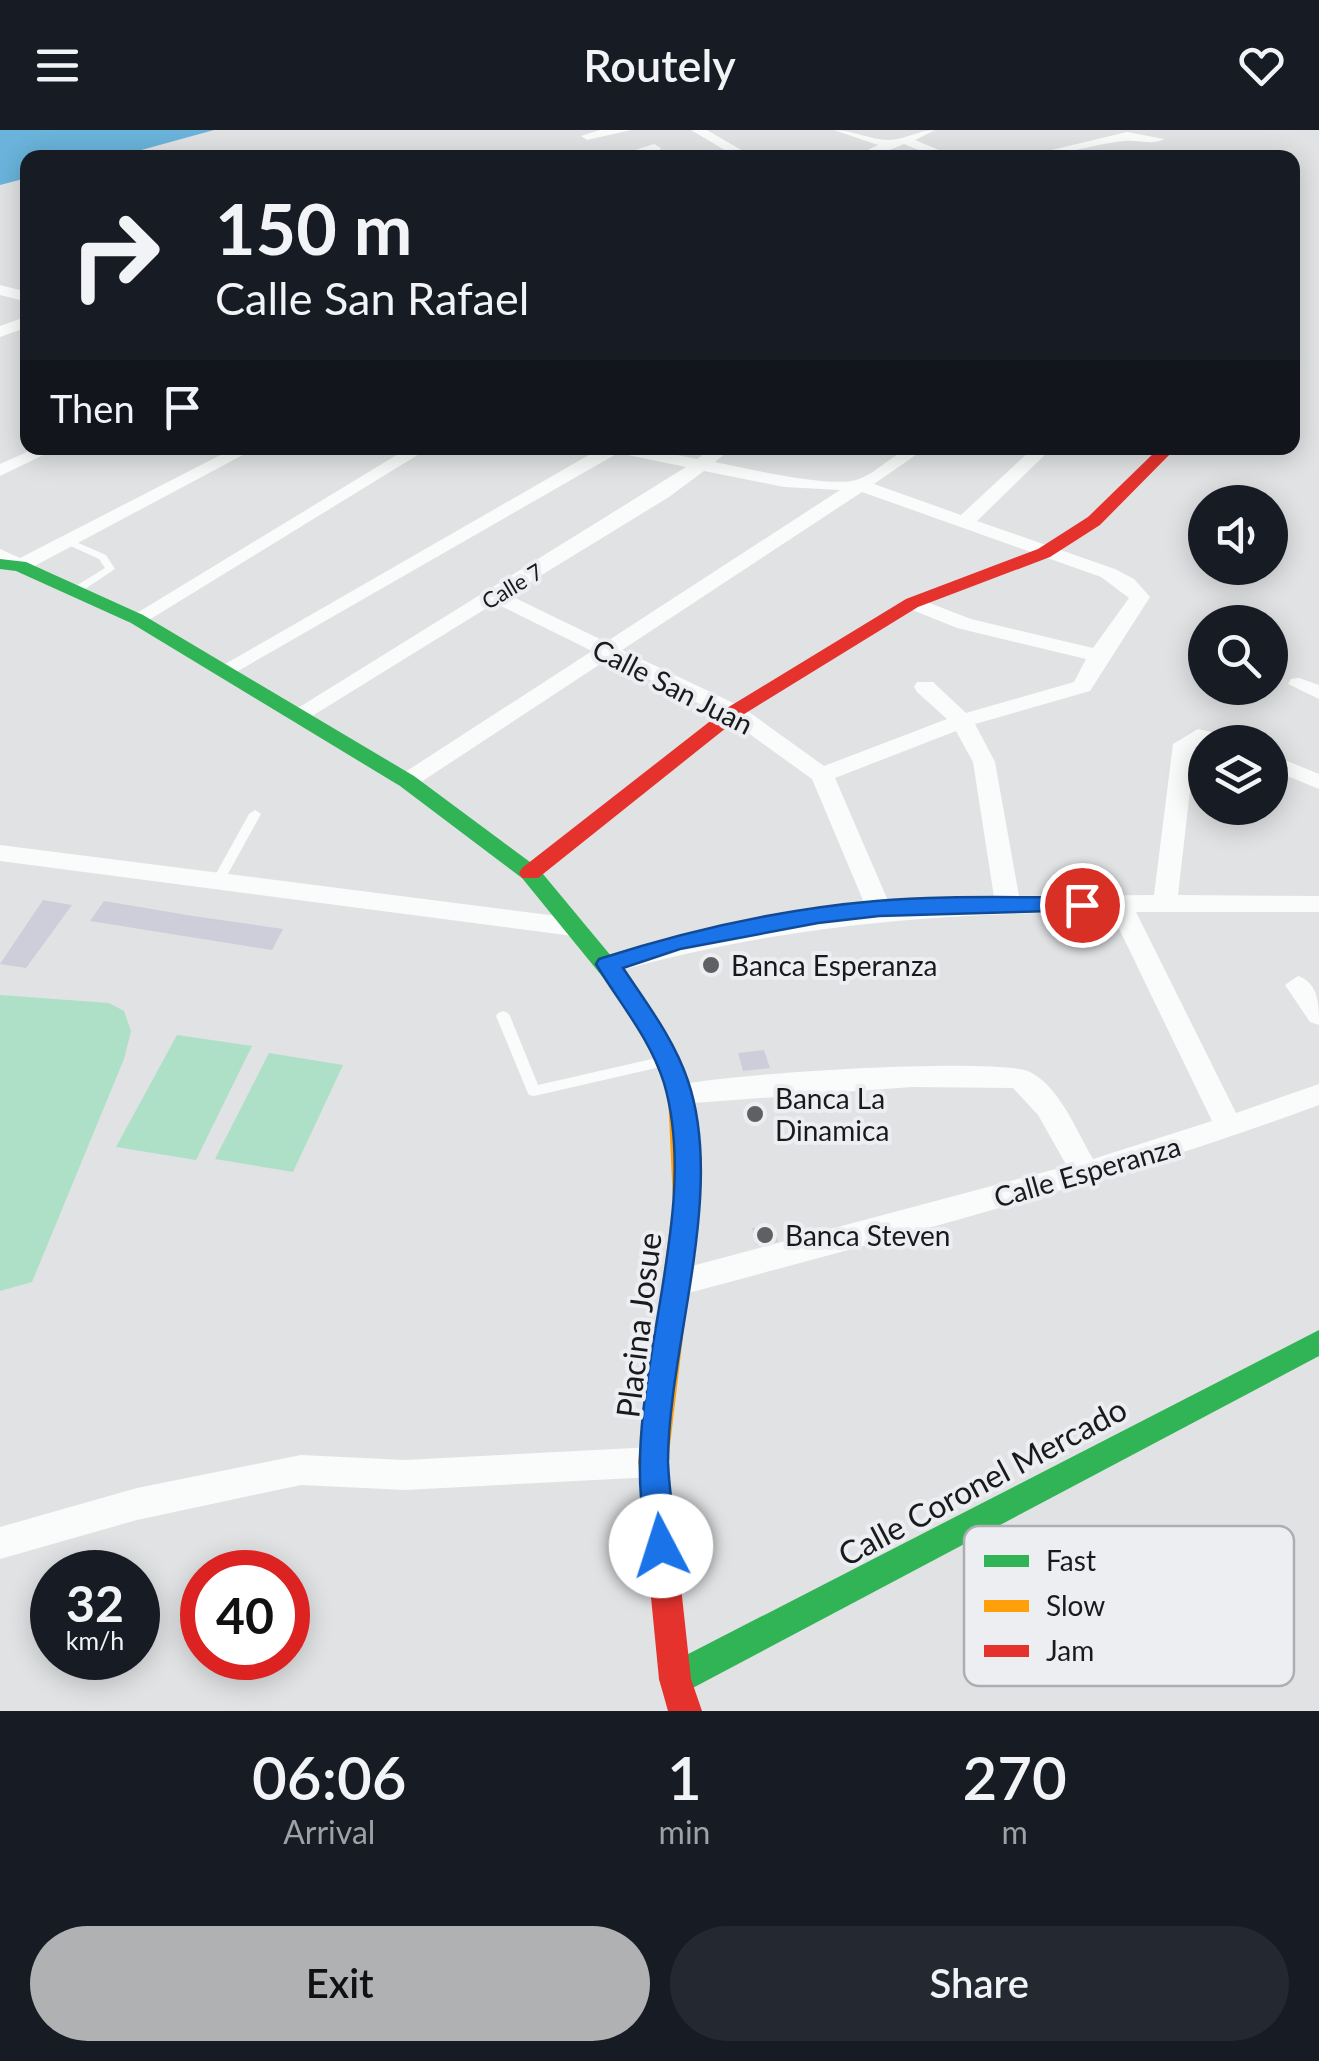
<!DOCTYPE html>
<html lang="en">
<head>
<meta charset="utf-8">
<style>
	:root { --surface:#171b24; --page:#242831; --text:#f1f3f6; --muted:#9ea1a6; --accent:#afb1b3 }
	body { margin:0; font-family:Lato,sans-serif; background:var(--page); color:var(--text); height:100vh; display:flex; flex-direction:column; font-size:38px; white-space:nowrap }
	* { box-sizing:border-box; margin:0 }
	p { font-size:32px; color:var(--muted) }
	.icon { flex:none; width:55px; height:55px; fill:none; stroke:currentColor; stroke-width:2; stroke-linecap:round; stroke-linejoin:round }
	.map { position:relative; height:1581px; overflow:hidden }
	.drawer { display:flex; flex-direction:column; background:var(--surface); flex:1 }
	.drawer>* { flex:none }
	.banner { position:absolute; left:20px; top:20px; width:1280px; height:305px; border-radius:20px; box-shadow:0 5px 25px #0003; background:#171b24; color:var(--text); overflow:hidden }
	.tools { position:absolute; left:1188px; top:355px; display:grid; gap:20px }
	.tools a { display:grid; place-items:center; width:100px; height:100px; border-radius:50%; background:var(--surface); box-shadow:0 5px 25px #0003; font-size:50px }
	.speed { position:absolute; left:30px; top:1420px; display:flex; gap:20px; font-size:50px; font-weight:700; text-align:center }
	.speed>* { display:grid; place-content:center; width:130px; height:130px; border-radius:50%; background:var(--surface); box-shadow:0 5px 25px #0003; line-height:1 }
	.speed small { font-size:25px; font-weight:400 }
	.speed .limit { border:15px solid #d22; background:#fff; color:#111 }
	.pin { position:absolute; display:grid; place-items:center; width:85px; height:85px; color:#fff; margin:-42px; border:5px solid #fff; border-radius:50%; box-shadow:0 2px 10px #0007 }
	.me { position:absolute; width:110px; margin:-55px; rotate:355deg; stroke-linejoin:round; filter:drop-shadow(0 0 8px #0008) }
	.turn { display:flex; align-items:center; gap:35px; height:210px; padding:0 30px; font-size:45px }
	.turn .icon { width:130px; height:130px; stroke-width:2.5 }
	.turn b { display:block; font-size:70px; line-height:85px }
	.then { display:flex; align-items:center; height:95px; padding:0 30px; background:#0003; gap:20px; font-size:38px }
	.eta { display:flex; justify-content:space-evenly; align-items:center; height:170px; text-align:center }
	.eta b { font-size:60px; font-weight:600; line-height:70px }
	.action { display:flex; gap:20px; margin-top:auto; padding:20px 30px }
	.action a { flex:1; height:115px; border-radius:60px; background:var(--accent); color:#111; font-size:40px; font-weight:600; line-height:115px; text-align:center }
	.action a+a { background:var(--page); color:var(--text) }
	header { display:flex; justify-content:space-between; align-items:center; height:130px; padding:0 30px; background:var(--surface); font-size:45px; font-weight:600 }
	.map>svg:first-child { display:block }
	.green { fill:#aee0c8 }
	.water { fill:#6ab3da }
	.building { fill:#ceceda }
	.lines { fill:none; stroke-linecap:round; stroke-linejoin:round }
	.lane { fill:#fafbfb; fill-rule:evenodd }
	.street { fill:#fafbfb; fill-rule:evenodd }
	.fast { fill:#30b455; fill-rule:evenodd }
	.slow { fill:#ff9f0a; fill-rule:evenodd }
	.jam { fill:#e5322d; fill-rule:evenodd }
	.route { fill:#1a73e8; stroke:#114b97; stroke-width:2.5 }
	.poi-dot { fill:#5f6061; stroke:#eceef2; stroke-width:4 }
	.labels { text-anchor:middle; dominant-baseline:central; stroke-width:8; stroke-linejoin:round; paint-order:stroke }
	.far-street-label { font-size:22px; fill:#191a1b; stroke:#eceef2 }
	.street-label { font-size:28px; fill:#191a1b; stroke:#eceef2 }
	.poi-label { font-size:28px; fill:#191a1b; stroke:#eceef2; text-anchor:start }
	.near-street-label { font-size:32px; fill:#191a1b; stroke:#eceef2 }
	.key { fill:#eceef2; stroke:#adaeb2; stroke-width:2.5 }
	.key-label { font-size:28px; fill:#191a1b }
</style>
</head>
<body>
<header><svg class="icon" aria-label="menu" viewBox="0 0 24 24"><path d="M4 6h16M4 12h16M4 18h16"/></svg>Routely<svg class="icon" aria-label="heart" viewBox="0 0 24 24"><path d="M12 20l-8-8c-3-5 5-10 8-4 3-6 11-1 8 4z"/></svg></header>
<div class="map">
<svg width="1319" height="1581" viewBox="0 0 1319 1581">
	<rect width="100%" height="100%" fill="#e0e2e4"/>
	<path class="green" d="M0,865L109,873L124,881L131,901L124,929L32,1152L0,1161Z
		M177,905L252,916L196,1030L116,1017Z
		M269,923L343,935L293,1042L215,1029Z"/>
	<path class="water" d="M0,0H214L116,27L28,28L27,48L0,55Z"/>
	<path class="building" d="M43,770L72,775L26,838L0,834Z
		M104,771L193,786L283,799L272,820L90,791Z
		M764,920L770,938L743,941L738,923Z
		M774,1096L778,1112L756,1115L752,1098Z"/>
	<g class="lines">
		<path class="lane" d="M67,408L106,425L115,439L79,463H71V459L105,438L99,429L64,413V409Z
			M255,680L261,684L224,751L218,755L214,754L212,751L249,684Z
			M503,881L508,883L510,886L538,955L665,926L670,927L672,931L670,935L665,936L534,966L529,965L527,961L496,886L498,883Z"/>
		<path class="street" d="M600,0H631L587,10L581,6Z
			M691,0H707L755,28H738Z
			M834,0C853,0 870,10 889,10C904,10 919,0 935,0L915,10L958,28H938L904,14L870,28H851L878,15Z
			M1127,2L1164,9C1152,16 1138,9 1124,11C1088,15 1055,28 1018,28Z
			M654,14L661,18L659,21L633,28H610Z
			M0,155L28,162V172L0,165Z
			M28,186V197L0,207V196Z
			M36,318H58L0,346V334Z
			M234,318H256L27,440H13L0,433V419L20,428Z
			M408,318H429L144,493H130L127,489Z
			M601,318H643L697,329L712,318H732L715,332C745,338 829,358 856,350C884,341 891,318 926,318L874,354L961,385L1033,318H1052L977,391L1115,439L1134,449L1150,467L1090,561L975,594L995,632L1019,766L1154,765L1173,614L1198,599L1235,607L1238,612H1205L1195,617L1178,765L1319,766V782H1136L1236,983L1319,954V975C1110,1052 893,1108 677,1166L666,1162L662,1153L666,1144L677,1140L1067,1036L1038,985L1013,958L912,957L680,974L670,971L666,964L670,957C711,944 998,926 1030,942C1060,957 1077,1002 1093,1029L1212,991L1111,782C934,783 779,795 608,844L599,841L595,835L599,829L695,802L865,775L812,649L726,587L608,529L415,656H399L396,651L399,646L592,521L495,473L304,591L296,593L285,586L686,337L618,323L231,545H217L213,541ZM704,341L784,357L840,360L606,512L509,465L669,367ZM862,362L1101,447L1129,468L1093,518L971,489L919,469H905V477L957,498L1086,529L1074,552L966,583L933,552H917L914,557L917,562L947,589L824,636L742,577L622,520ZM956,601L973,632L994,767L889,773L835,648Z
			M1299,548L1319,555V569L1288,554L1291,549Z
			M1270,624L1319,644V659L1270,639Z
			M0,715L573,788L586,797L573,806L0,731Z
			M1298,846C1319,853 1319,875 1319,895L1310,892L1285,855Z
			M653,1317L665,1321L670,1332L665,1343L653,1347L405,1360L301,1355L137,1390L0,1429V1397L137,1358L301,1325L405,1330Z"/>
		<path class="fast" d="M0,429L26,432L143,485L414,646L538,738L626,844L630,850L626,856H610L522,748L400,656L131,493L16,441L0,439Z
			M1319,1200V1226L687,1561L675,1565L663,1561L659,1549L663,1537Z"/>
		<path class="slow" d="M618,842L626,844L668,906L692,964L699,1073L668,1332L671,1365L667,1375L656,1379L645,1375L638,1332L673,1073L668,964L645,908L606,850Z"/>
		<path class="jam" d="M1159,318H1176L1100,395L1050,427L918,477L741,586L538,748H522L519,743L522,738L727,578L906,469L1038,419L1088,387Z
			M656,1351L667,1355L671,1365L691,1549L702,1581H668L659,1549L641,1365L645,1355Z"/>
	</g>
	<path class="route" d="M1082,767L1090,770V780L879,786L818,793L680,819L623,838C647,874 674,909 688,951C726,1063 668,1217 668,1332C669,1360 674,1389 677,1416L672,1427L661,1431L650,1427C642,1409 643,1387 641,1367C630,1238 701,1079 664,953C650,908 620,874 596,834L599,829C689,800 782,779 876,771C944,765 1014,768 1082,767Z"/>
	<g class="poi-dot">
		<circle cx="711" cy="835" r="10"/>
		<circle cx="755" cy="984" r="10"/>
		<circle cx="765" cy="1105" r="10"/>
	</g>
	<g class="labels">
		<g class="far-street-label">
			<text transform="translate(512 456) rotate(-31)">Calle 7</text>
		</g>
		<g class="street-label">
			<text transform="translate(673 556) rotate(27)">Calle San Juan</text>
			<text transform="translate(1087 1041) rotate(-16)">Calle Esperanza</text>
		</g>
		<g class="poi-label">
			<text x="731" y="835">Banca Esperanza</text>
			<text x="775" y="968">Banca La<tspan x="775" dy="32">Dinamica</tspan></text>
			<text x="785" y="1105">Banca Steven</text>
		</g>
		<g class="near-street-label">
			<text transform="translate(638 1195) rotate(-83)">Placina Josue</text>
			<text transform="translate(982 1351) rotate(-28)">Calle Coronel Mercado</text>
		</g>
	</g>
	<rect x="964" y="1396" width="330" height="160" rx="15" class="key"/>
	<rect x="984" y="1425" width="45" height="12" fill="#30b455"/>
	<rect x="984" y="1470" width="45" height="12" fill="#ff9f0a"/>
	<rect x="984" y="1515" width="45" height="12" fill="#e5322d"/>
	<g class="key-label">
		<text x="1046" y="1441">Fast</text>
		<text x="1046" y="1486">Slow</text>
		<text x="1046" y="1531">Jam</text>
	</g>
</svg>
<div class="tools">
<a><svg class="icon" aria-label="sound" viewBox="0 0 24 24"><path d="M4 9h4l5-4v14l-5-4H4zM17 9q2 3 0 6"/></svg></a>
<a><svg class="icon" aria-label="search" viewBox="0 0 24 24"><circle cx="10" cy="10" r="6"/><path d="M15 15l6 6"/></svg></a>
<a><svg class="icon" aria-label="layers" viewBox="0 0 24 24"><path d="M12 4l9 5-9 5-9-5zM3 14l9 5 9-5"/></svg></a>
</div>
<div class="speed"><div>32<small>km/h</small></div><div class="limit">40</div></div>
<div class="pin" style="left:1082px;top:775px;background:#d93025"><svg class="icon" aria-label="arrive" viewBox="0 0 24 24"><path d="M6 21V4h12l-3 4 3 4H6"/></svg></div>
<svg class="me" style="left:661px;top:1416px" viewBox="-20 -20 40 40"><circle r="19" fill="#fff"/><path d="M0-13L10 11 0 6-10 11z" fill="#1a73e8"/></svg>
<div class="banner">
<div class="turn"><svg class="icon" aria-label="right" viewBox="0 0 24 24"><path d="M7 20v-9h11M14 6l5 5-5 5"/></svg><div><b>150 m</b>Calle San Rafael</div></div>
<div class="then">Then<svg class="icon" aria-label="arrive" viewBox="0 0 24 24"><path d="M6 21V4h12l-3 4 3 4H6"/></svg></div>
</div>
</div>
<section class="drawer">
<div class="eta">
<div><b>06:06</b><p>Arrival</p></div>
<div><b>1</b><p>min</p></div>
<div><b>270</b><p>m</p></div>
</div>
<div class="action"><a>Exit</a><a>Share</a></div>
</section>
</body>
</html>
